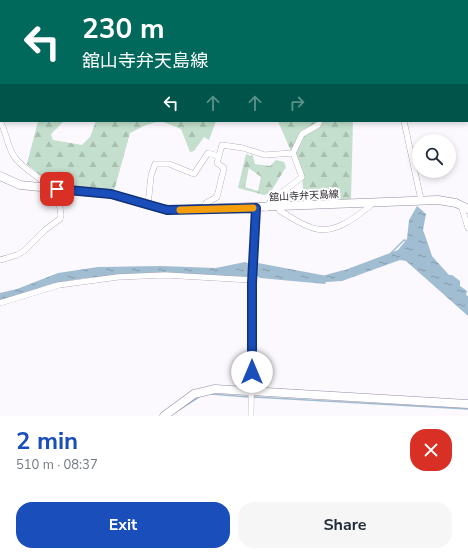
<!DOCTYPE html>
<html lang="en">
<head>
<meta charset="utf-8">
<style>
	:root { --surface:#fff; --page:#f6f6f7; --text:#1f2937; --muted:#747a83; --accent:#1a4ebb }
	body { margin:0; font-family:"Nunito Sans","Noto Sans JP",sans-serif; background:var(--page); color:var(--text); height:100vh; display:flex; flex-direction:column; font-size:15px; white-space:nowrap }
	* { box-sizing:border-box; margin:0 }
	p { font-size:13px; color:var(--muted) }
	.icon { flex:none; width:22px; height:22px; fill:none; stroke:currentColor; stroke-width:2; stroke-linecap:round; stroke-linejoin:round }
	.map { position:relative; height:416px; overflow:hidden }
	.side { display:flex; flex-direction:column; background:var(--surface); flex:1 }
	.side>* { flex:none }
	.guide { position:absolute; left:0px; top:0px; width:468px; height:122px; box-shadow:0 2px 6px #0003; background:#00695c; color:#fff; overflow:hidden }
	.fabs { position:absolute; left:412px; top:134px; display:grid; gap:8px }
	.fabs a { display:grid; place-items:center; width:44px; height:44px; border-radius:50%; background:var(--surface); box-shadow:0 2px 6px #0003; font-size:20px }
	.pin { position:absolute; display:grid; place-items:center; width:34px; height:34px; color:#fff; margin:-17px; border-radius:8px; box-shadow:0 2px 6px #0006 }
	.me { position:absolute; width:44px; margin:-22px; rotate:0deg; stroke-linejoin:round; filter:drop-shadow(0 0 3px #0008) }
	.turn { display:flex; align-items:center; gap:14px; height:84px; padding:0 16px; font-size:18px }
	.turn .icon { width:52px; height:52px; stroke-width:2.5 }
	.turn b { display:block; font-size:28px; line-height:34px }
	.lanes { display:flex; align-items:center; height:38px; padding:0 16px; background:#0003; justify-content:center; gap:20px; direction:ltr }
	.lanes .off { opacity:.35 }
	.round { display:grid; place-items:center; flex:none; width:42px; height:42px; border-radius:16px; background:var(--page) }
	.headline { display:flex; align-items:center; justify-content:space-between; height:68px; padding:0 16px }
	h1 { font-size:24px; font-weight:700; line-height:30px; color:var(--accent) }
	.cta { display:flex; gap:8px; margin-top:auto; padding:8px 16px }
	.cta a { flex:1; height:46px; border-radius:16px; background:var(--accent); color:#fff; font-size:16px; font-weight:700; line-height:46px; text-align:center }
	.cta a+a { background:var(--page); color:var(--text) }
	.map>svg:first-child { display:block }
	.forest { fill:url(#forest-firs); fill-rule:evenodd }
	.water { fill:url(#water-ripples) }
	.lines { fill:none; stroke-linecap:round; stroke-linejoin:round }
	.stream { stroke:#a1bdd1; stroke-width:1.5 }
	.street-casing { stroke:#978ba3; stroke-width:6 }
	.secondary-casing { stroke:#978ba3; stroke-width:9 }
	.street { stroke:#fff; stroke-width:5.5 }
	.secondary { stroke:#fff; stroke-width:8 }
	.route-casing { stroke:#11337a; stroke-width:10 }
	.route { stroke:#1a4ebb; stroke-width:7 }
	.slow { stroke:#f59e0b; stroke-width:7 }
	.labels { text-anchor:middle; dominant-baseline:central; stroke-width:4; stroke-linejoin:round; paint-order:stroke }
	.street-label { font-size:10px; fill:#312c36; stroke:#fff }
</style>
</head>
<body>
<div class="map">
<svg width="468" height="416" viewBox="0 0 468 416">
	<defs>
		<pattern id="forest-firs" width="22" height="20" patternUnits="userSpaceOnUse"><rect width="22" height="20" fill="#c4dfcd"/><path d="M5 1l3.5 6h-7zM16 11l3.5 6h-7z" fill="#a9c0b1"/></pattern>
		<pattern id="water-ripples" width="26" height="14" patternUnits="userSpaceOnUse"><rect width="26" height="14" fill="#a1bdd1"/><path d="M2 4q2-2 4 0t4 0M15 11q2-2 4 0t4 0" fill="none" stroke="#849aaa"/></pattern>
	</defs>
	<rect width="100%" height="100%" fill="#fbf8fe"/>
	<path class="forest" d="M230,0H468V57L467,1Z
		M38,121H64L51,134L53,140L82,145L90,137L96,121H160L146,125L130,133L114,191L51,185L27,164Z
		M161,121H216L209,140L204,137L194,151L190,152L181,129Z
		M278,121H353L351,199L304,202L302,177Z
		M252,153L255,164L270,166L276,160L284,162L286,167L270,193L264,195L238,188L246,154L251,156ZM251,157L249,168L261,177L258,191L245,187Z"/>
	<path class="water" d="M417,206L426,214L423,230L428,244L432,256L449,275H452L460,281V286L467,291L466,295L468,296V316L406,261L400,260L342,281L326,282L325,284L260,278C255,274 252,273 246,277C184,275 123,271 61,282C40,285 21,298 0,301V293L17,289L58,273L98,267L161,266L216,268L245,262L256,266L258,263L327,276L337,273L398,250L407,239L409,220Z"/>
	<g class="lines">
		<path class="stream" d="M391,253L404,240L407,241
			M325,276L343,271
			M211,394L249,397
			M253,397L468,409
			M174,413L199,397"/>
		<g class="street-casing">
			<path id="street" d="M192,0L194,1
				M332,0L333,1
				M15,1L16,0
				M157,1L158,0
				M0,43H1
				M0,63H1
				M0,91L1,90
				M0,121C7,133 7,148 16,159C24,169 40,177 50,188
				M404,121L421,200
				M148,205L151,176L155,164H169L194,174L208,153L218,156
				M461,205L468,228
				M278,207L280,211C291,217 304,227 317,229C336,233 356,217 370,206L371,203
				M266,208L271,201L302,177L293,153
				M204,210L206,203L217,197L224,168L217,163L222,145L243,148L265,155L293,153L302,134L318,125L320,121
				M0,260L17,255L24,251L45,230L60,219L61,215L57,189
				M0,303L59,285L118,277L165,275L252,280
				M251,416L252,283L256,208"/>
		</g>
		<g class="secondary-casing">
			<path id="secondary" d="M0,176L20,185L111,194L159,208L171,210L438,200L456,203L468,209
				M164,416L194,394L215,389L468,404"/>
		</g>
		<use href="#street" class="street"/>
		<use href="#secondary" class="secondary"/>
	</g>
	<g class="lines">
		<g class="route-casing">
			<path id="route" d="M57,189L111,194L167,210L256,208L252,283V372"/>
		</g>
		<use href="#route" class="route"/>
		<path class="slow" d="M180,210L253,208"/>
	</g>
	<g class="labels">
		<g class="street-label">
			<text transform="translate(304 196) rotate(-3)">舘山寺弁天島線</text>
		</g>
	</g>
</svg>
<div class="fabs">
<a><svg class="icon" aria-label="search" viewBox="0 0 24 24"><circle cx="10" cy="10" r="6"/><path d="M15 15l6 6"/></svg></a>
</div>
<div class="pin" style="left:57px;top:189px;background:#d93025"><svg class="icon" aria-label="arrive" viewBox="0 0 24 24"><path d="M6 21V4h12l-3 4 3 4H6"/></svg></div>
<svg class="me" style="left:252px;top:372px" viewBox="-20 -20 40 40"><circle r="19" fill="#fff"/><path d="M0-13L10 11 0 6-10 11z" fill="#1a4ebb"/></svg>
<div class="guide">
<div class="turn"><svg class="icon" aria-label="left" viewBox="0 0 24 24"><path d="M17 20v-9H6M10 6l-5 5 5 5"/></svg><div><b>230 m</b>舘山寺弁天島線</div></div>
<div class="lanes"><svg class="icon" aria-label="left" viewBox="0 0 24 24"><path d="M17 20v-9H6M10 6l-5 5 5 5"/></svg><svg class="icon off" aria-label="ahead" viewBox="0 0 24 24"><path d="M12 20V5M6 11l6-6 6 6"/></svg><svg class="icon off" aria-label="ahead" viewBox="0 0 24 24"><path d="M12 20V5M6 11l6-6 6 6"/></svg><svg class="icon off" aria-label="right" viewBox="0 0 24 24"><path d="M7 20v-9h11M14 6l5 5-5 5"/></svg></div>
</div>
</div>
<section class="side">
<div class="headline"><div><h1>2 min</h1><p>510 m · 08:37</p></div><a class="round" style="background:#d93025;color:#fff"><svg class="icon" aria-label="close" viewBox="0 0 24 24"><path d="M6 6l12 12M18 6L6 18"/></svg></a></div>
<div class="cta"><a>Exit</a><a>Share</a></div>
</section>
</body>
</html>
